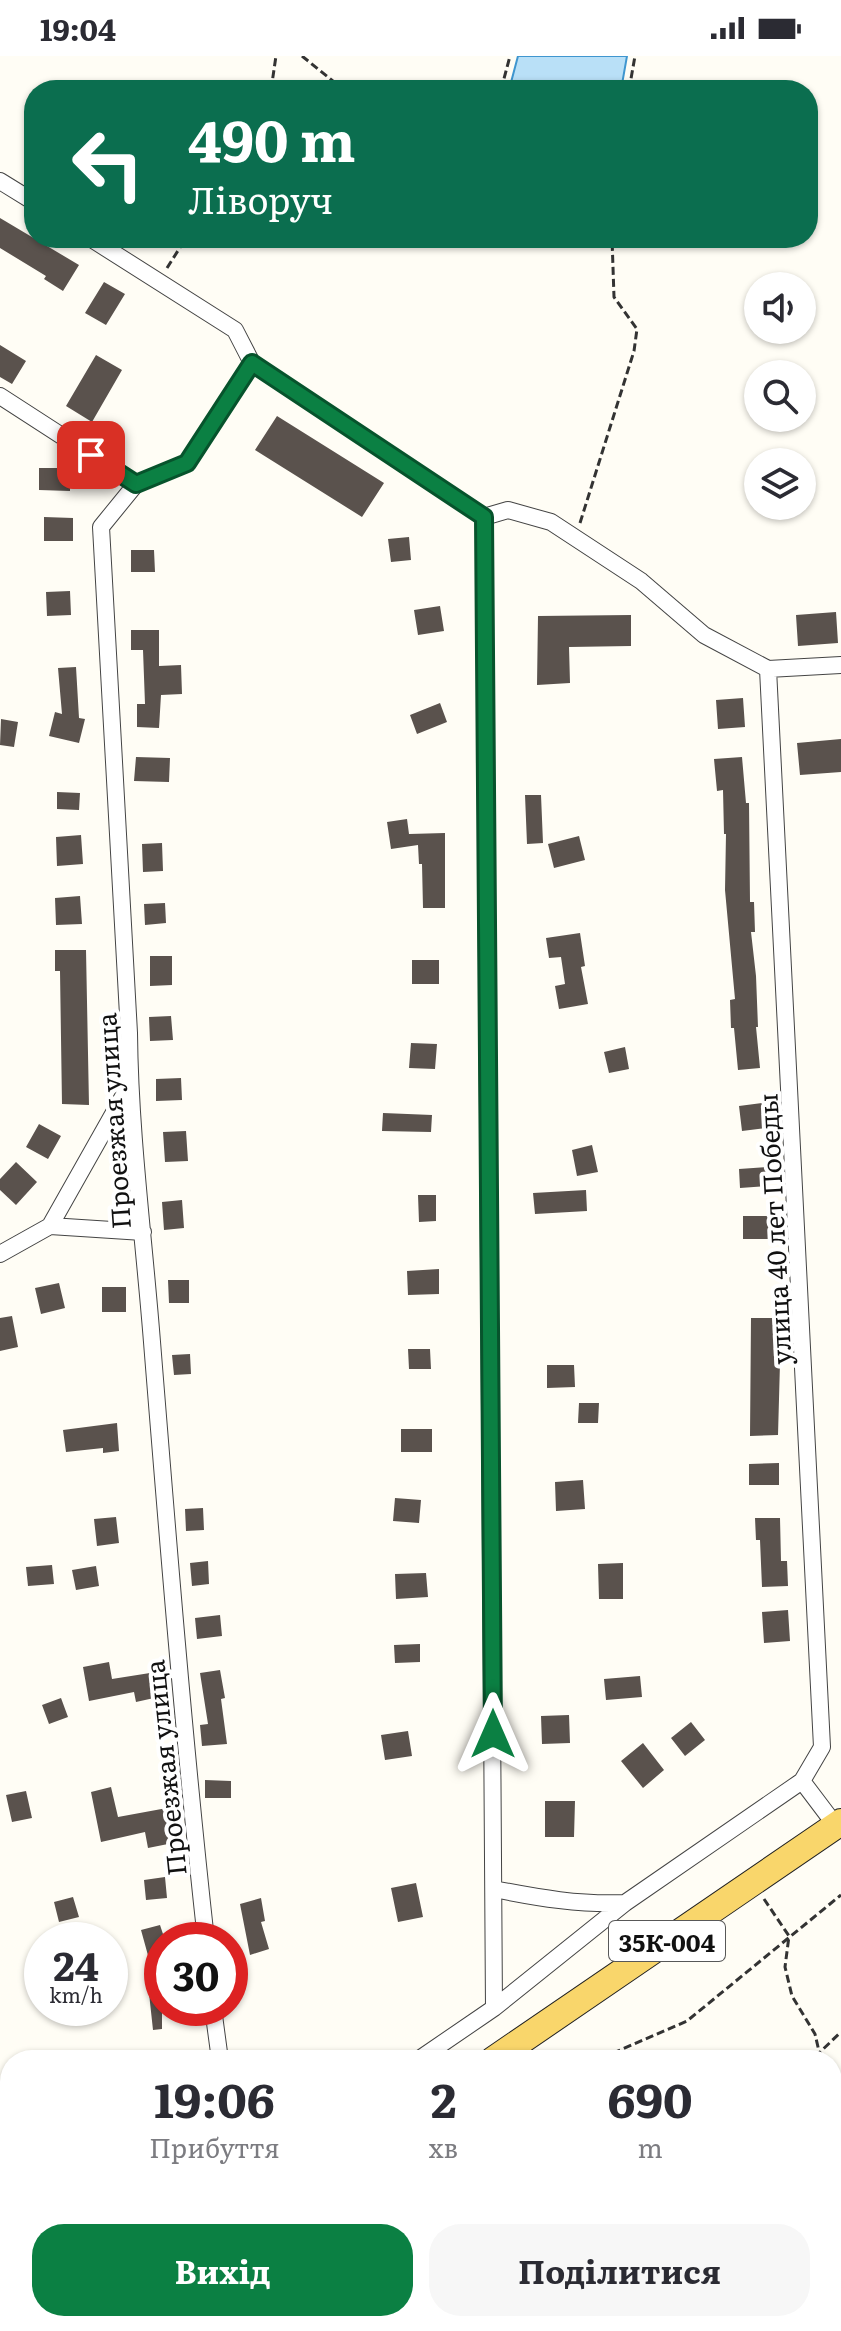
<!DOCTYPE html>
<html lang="uk">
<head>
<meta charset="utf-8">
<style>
	:root { --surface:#fff; --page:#f7f7f7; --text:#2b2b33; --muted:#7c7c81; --accent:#0b8043 }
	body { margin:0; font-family:Literata,serif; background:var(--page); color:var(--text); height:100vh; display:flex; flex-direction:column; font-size:30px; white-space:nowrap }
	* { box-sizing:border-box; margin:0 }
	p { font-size:26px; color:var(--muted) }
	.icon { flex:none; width:44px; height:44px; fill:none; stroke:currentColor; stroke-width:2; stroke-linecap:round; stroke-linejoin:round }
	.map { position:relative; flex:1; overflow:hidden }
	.sheet { position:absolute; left:0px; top:1994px; width:842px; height:282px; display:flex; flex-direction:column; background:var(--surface); border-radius:32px 32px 0 0; box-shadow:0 2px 6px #0004 }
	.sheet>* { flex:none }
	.top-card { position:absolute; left:24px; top:24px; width:794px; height:168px; border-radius:32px; box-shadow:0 2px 6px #0004; background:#0b6e4f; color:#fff; overflow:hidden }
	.tools { position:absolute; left:744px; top:216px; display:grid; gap:16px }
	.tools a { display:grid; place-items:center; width:72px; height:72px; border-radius:50%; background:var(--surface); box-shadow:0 2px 6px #0004; font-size:40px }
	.speed { position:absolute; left:24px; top:1866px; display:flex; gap:16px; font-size:40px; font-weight:700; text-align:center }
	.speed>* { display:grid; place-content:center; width:104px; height:104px; border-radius:50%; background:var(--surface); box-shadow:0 2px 6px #0004; line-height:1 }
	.speed small { font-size:20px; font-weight:400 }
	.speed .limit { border:12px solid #d22; background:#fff; color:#111 }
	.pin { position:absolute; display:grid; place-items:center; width:68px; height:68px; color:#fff; margin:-34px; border-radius:16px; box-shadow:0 4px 12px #0006 }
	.me { position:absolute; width:88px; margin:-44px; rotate:0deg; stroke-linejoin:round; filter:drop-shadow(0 0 6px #0008) }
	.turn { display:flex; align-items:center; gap:28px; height:168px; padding:0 32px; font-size:36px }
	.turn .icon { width:104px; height:104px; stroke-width:2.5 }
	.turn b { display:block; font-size:56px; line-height:68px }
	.eta { display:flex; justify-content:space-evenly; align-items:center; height:136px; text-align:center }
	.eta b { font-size:48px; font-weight:700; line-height:56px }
	.primary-button { display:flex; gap:16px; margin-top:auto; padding:16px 32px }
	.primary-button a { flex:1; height:92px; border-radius:32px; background:var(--accent); color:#fff; font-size:32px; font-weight:700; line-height:92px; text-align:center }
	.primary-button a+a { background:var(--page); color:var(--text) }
	.status { display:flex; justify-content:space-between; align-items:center; height:56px; padding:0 40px; background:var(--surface); direction:ltr }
	.status svg { height:22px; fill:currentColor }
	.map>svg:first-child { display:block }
	.farmland { fill:#f6f3d4 }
	.water { fill:#b9e0f7; stroke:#3f96cf; stroke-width:2 }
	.building { fill:#5a524d }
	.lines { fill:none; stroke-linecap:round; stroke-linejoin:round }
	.minor-casing { stroke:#444; stroke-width:18 }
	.primary-casing { stroke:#222; stroke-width:28 }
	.path { stroke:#333; stroke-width:3; stroke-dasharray:8 4; stroke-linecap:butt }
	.minor { stroke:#fff; stroke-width:16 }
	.primary { stroke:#f9d66b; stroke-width:26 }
	.route-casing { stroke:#07532c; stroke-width:20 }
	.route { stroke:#0b8043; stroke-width:14 }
	.labels { text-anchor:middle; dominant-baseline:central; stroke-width:8; stroke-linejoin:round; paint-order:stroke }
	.shield { fill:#fff; stroke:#585858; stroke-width:2 }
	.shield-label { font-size:24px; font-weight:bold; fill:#111 }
	.street-label { font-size:26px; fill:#111; stroke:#fff }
</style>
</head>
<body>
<div class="status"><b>19:04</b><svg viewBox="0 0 49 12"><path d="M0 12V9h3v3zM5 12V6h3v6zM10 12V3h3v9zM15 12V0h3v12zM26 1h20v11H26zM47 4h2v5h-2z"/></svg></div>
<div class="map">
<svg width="841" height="2275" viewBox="0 0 841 2275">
	<rect width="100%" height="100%" fill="#fffdf5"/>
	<path class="farmland" d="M832,2260L836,2275H585L583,2266H832Z"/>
	<path class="water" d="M518,0H627L621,34H509Z"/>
	<path class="building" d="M0,162L79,209L63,235L44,223L46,220L0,192Z
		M104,226L125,238L106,269L85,257Z
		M0,289L26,305L12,328L0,321Z
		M96,299L122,314L92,366L66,350Z
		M277,360L384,427L362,461L255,394Z
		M39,412H70V435L39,434Z
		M44,461L73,462V485H44Z
		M409,481L411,504L391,506L388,483Z
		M131,494H154L155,516H131Z
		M70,535L71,559L47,560L46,536Z
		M440,550L444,575L418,579L414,554Z
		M836,556L838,587L798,590L796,559Z
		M631,559V590L569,591L570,627L537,629L538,560Z
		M131,574H159V610L181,609L182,638L161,639L159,672L137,671V648H145L143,594H131Z
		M76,611L79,662L85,663L79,687L49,680L55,656L62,658L58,612Z
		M743,642L745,671L718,673L716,644Z
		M440,647L447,666L417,678L410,659Z
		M1,663L18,666L14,691L0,689Z
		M841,683V716L800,719L797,687Z
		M136,701L170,702L169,726L134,725Z
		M742,701L746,747H749L750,846H754L755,876H751L756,920L758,971H756L760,1012L738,1014L734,972H731L730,944L735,943L725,834L726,778H724L723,734L717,735L714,703Z
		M57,736L80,737L79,754L57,753Z
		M525,739H541L543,787L527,788Z
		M407,763L409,778L445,777V852H423L422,808H419L418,789L391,793L387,766Z
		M81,779L83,808L57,810L56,781Z
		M579,780L585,804L554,812L548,788Z
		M162,787L163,815L143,816L142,788Z
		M80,840L82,868L56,869L55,842Z
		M165,847L166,867L145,869L144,848Z
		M580,877L585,910L581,911L588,948L559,953L555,930L565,928L561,901L549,902L546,882Z
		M55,894H86L89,1049L62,1048L60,915H55Z
		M150,900H172V929L150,930Z
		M412,904H439V928H412Z
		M171,960L173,984L150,985L149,961Z
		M411,987L437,988L435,1013L409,1012Z
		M625,991L629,1013L609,1017L604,996Z
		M181,1022L182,1044L156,1045V1023Z
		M762,1047L765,1072L742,1075L739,1050Z
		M383,1057L432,1059L431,1076L382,1075Z
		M39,1068L61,1080L48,1103L26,1091Z
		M186,1075L188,1105L165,1106L163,1076Z
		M592,1089L598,1116L577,1120L572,1094Z
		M16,1106L37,1126L16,1149L0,1134V1123Z
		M766,1111L767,1130L740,1132L739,1113Z
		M586,1134L587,1155L535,1158L533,1137Z
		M418,1139H436V1165L419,1166Z
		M182,1144L184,1172L164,1174L162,1146Z
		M743,1160H769V1183H743Z
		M439,1213V1238L408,1239L407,1215Z
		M168,1224H189V1247H169Z
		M59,1227L65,1252L41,1258L35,1232Z
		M102,1231H126V1256H102Z
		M12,1260L18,1291L0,1295V1262Z
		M751,1262H778V1307H780L778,1379L750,1380Z
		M408,1293H430L431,1313H409Z
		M190,1298L191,1318L174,1319L172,1299Z
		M547,1309H574L575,1331L547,1332Z
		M579,1347H599L598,1367H578Z
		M117,1367L119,1395L103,1397V1392L66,1396L63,1374Z
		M401,1373H432V1396H401Z
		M779,1407V1429H749V1408Z
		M583,1424L585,1453L556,1455L555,1426Z
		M395,1442L421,1444L419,1467L393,1465Z
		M203,1452L204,1474L186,1475L185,1453Z
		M116,1461L119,1487L97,1490L94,1463Z
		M755,1462H780L781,1505H787L788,1530L762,1531L760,1484H756Z
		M208,1505L209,1528L192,1530L190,1507Z
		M623,1507V1543H599L598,1508Z
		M52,1509L54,1528L28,1530L26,1511Z
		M96,1510L99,1530L76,1534L72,1514Z
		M426,1517L428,1541L396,1543L395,1518Z
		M788,1554L790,1585L764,1587L762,1556Z
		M220,1559L222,1580L197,1583L195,1562Z
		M420,1588V1606L395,1607L394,1589Z
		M109,1606L112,1623L150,1617L154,1642L136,1646L134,1636L89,1645L83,1611Z
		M220,1614L225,1642L221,1643L227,1688L202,1690L200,1669L208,1668L200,1617Z
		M640,1620L642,1641L606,1644L604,1623Z
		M61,1642L68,1661L49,1668L42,1649Z
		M569,1659L570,1687L542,1688L541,1660Z
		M691,1666L705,1684L685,1700L671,1682Z
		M408,1675L412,1700L385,1704L381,1679Z
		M643,1687L664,1714L643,1732L621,1705Z
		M205,1724L231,1725V1742H205Z
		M111,1731L118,1761L167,1752L173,1787L148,1792L145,1776L101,1786L91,1736Z
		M26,1735L32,1762L12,1766L6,1739Z
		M545,1745H575L574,1781H545Z
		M165,1821L167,1842L146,1844L144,1824Z
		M416,1827L423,1861L398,1866L391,1832Z
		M73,1841L79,1861L59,1866L54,1846Z
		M261,1842L265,1865L261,1866L269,1893L250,1899L240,1848Z
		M160,1869L165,1884H162V1899L149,1903L141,1874Z
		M162,1927V1973L153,1974L148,1928Z"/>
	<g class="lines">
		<g class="minor-casing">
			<path id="minor" d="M0,125L34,146
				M90,182L235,274L252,307L484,461L508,454L551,466L641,525L704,579L768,613L841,609
				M0,340L136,428
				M484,461L494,1952
				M50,1170L143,1176
				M0,1198L50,1170L129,1030
				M802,1725L836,1770
				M494,1833C539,1842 580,1849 625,1847
				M206,1884C184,1685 168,1486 152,1286C144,1183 130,1080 129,977L101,471L136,428L187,407L252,307
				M213,1952L220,2004
				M418,2004L494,1952L625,1847L802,1725L822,1691L768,613
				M38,2275L52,2266"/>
		</g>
		<g class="primary-casing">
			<path id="primary" d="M493,2004L841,1766
				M120,2275L131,2266"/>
		</g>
		<path class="path" d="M302,0L344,34
			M271,34L276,0
			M501,34L510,0
			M629,34L635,0
			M167,212L186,182
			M580,467L634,295L637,273L614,241L612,182
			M764,1843L789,1880L785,1911L792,1940L815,1978L821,2004
			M603,2004L611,1998L687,1965L841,1839
			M803,2004L819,1997L841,1976
			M832,2041L841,2072
			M202,2275L213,2266
			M272,2275L286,2266
			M578,2275V2266"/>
		<use href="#minor" class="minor"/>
		<use href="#primary" class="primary"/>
	</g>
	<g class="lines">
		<g class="route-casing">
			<path id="route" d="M91,399L136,428L187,407L252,307L484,461L493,1678"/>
		</g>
		<use href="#route" class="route"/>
	</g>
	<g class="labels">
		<rect class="shield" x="609" y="1865" width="116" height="40" rx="6"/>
		<g class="shield-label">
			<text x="667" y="1885">35К-004</text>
		</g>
		<g class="street-label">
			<text transform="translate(112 1065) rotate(-94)">Проезжая улица</text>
			<text transform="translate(773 1173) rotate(-93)">улица 40 лет Победы</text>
			<text transform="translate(164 1712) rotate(-96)">Проезжая улица</text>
		</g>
	</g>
</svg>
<div class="tools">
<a><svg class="icon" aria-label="sound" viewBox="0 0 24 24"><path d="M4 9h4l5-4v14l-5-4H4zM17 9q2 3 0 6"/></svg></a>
<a><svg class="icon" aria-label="search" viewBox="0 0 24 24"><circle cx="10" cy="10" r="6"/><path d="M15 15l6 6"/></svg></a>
<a><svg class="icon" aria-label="layers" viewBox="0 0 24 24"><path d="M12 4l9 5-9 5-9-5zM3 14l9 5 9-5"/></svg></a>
</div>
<div class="speed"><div>24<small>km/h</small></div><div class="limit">30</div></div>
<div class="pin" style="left:91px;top:399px;background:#d93025"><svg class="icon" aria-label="arrive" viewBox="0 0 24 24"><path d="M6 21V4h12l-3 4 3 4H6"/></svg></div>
<svg class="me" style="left:493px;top:1678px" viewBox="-20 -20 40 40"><path d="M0-17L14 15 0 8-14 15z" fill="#0b8043" stroke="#fff" stroke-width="4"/></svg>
<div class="top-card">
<div class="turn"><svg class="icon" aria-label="left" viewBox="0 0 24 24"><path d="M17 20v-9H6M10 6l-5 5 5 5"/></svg><div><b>490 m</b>Ліворуч</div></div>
</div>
<section class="sheet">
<div class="eta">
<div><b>19:06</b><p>Прибуття</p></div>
<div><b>2</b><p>хв</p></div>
<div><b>690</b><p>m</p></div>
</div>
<div class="primary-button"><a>Вихід</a><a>Поділитися</a></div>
</section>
</div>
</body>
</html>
